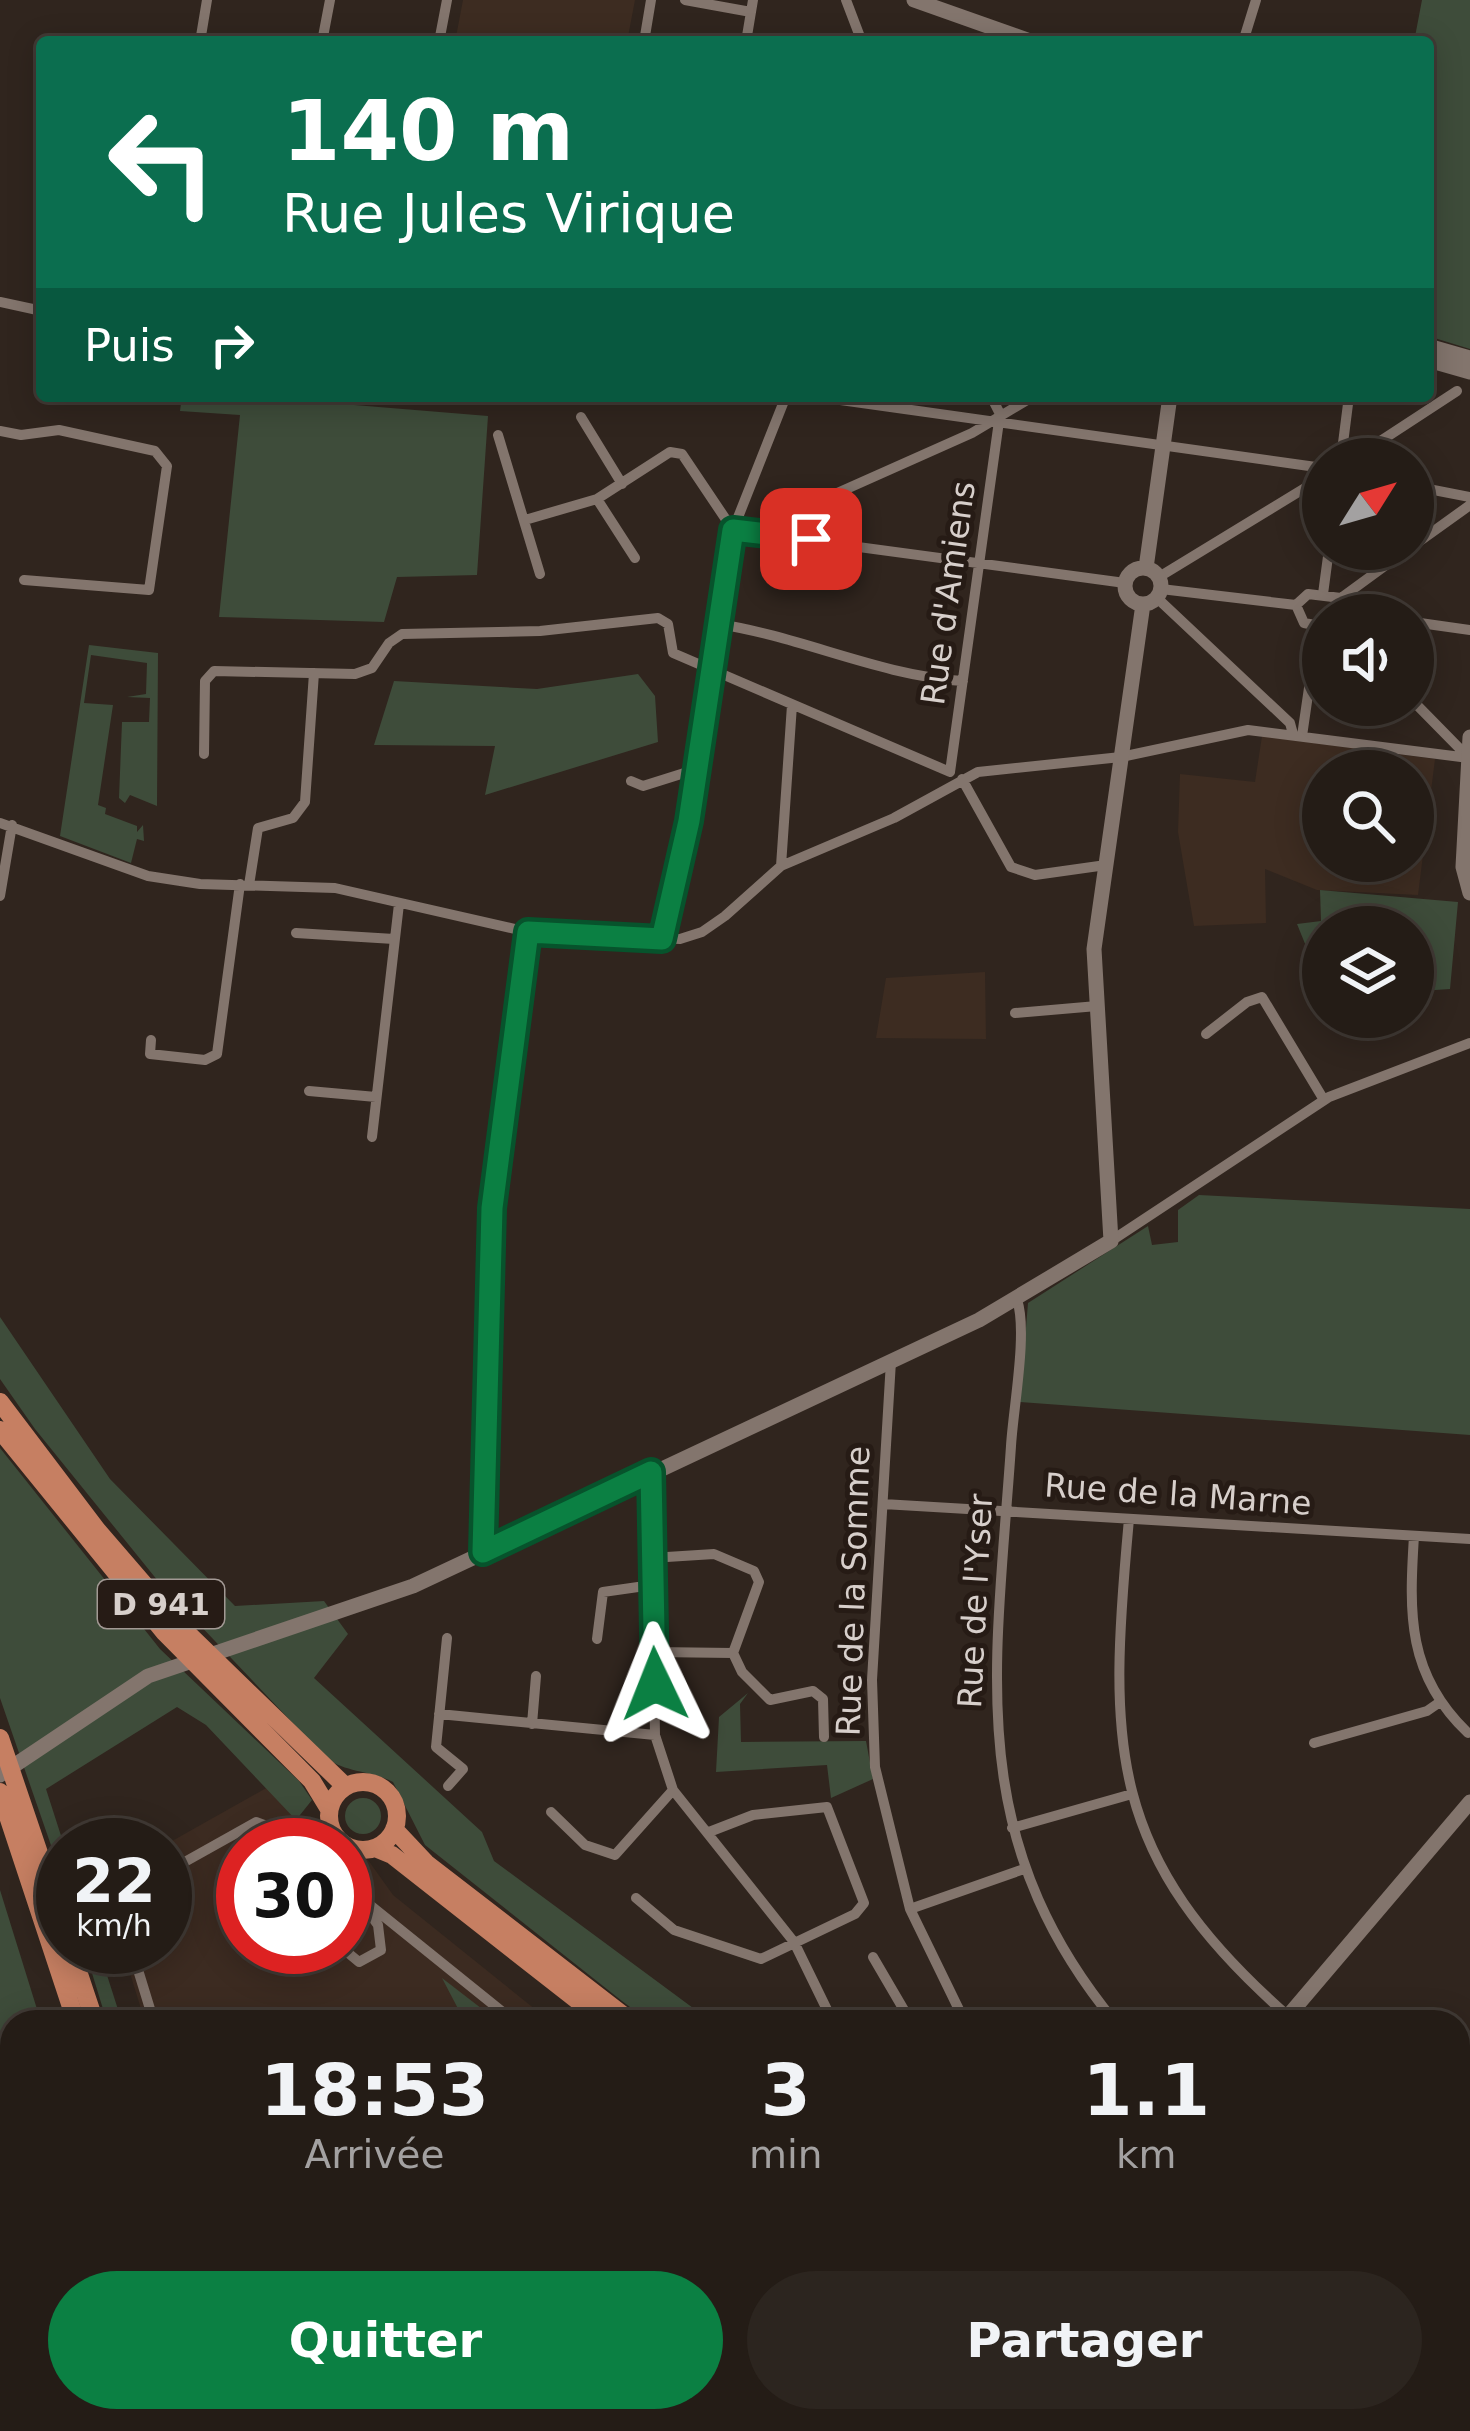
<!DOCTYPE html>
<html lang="fr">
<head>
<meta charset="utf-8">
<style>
	:root { --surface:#241c16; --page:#2c251f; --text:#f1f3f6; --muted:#a3a1a1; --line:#413a35; --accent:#0b8043 }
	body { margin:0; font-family:"DejaVu Sans",sans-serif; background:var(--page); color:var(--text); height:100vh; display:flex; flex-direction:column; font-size:45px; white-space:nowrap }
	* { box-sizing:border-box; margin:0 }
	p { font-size:39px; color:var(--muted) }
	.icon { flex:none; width:66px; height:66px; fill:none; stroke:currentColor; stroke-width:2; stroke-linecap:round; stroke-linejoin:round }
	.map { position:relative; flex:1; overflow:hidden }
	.details { position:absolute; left:0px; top:2010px; width:1470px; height:423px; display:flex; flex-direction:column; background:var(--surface); border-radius:36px 36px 0 0; box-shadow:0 6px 30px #0003,0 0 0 3px var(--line) }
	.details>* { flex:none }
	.top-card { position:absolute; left:36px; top:36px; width:1398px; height:366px; border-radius:12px; box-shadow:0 6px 30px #0003,0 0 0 3px var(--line); background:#0b6e4f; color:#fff; overflow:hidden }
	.needle { width:78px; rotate:53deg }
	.controls { position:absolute; left:1302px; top:438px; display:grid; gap:24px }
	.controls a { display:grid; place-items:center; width:132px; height:132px; border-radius:50%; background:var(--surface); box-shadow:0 6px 30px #0003,0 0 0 3px var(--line); font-size:60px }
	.speed { position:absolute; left:36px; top:1818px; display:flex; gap:24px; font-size:60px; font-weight:700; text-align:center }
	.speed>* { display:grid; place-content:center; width:156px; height:156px; border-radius:50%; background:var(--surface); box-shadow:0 6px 30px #0003,0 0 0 3px var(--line); line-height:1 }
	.speed small { font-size:30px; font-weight:400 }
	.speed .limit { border:18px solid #d22; background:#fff; color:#111 }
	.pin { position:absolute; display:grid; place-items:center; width:102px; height:102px; color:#fff; margin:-51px; border-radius:24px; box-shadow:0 6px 18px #0006 }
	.me { position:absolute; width:132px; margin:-66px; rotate:358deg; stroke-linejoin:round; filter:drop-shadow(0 0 9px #0008) }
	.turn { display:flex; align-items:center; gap:42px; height:252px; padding:0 48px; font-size:54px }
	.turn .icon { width:156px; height:156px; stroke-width:2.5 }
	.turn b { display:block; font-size:84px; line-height:102px }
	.then { display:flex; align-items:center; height:114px; padding:0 48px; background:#0003; gap:24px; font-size:45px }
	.eta { display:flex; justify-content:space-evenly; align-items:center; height:204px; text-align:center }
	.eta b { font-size:72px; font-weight:800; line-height:84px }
	.action { display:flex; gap:24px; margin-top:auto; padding:24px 48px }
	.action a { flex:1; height:138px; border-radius:72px; background:var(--accent); color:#fff; font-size:48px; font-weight:800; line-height:138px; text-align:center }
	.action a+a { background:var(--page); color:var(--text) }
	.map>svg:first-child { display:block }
	.commercial { fill:#3c2b21 }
	.industrial { fill:#3c292e }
	.built { fill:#3d2c21; fill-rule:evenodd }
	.green { fill:#3e4c3a }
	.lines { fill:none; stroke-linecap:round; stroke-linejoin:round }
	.street { stroke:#83756d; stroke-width:10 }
	.secondary { stroke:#83756d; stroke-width:15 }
	.primary { stroke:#ab7b66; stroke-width:16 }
	.highway { stroke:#c67f62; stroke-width:18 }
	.route-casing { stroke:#07532c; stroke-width:30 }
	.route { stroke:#0b8043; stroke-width:21 }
	.labels { text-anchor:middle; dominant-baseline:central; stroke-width:10; stroke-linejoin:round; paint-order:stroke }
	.shield { fill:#261b15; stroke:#a29994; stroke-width:3 }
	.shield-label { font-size:30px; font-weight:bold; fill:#d7cfcb }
	.street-label { font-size:33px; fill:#d7cfcb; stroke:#261b15 }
</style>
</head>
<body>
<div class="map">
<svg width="1470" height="2431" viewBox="0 0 1470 2431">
	<rect width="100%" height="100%" fill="#30251e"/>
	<path class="commercial" d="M268,1787L318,1845H243V1947H345V1853L368,1860L393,1895L551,2022H145L122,1947H165V1845Z
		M867,2421H1057L1074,2431H853Z"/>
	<path class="industrial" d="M469,2421H572L569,2431H466Z"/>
	<path class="built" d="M463,0H635L627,42H455Z
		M1262,736L1435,759L1418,895L1317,890L1265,869L1266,923L1194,926L1178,832L1180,774L1255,782ZM1323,771H1413V861H1323Z
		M985,972L986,1039L876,1038L886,978Z"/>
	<path class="green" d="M1422,0H1470V349L1428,336V42H1414Z
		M182,396H246L488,416L477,575L397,577L384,622L219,617L240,415L180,411Z
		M89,645L158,653L157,806L130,795L125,803L119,798L122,722H149L150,698L127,697L146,694L147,663L91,655L84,703L113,705L98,805L106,808L105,814L137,826V832L143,825L144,841L137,839L131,863L60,836Z
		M638,674L655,696L658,742L485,795L495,746L374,745L394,681L537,689Z
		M1320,890L1458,902L1450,989L1421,991L1419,1005H1413V927H1323L1322,1004L1321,983L1297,924L1321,921Z
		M1199,1195L1470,1209V1435L1020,1402L1028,1303L1148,1226L1152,1245L1178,1242V1210Z
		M0,1317L110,1479L235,1606L324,1601L348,1634L314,1678L482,1832L494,1861L712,2022H650L622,2001L425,1845L393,1782C369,1770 347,1773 326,1758L158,1581L35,1429L0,1379Z
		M0,1448L160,1649L299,1781L312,1800L296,1820L206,1725L177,1707L46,1789L64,1845L63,1880L0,1698Z
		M748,1693L740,1704L741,1742L866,1741L873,1779L831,1798L827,1765L716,1772L719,1717Z
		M345 1816a18 18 0 1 1 36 0a18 18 0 1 1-36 0Z
		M0,1890L41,2022H12V2251L7,2280L0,2277Z
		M84,1947H98L122,2022H107Z
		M442,1978L499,2022H465Z
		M572,2421H672L667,2431H569Z"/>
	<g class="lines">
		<path class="street" d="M685,0L751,12
			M846,0L862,42
			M200,42L207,0
			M322,42L330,0
			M439,42L447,0
			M644,42L651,0
			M746,42L753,0
			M1243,42L1256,0
			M0,302L42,311
			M812,396L1323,468
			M581,417L622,484
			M0,431L21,435L59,430L155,451L167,466L149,590L24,580
			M498,435L540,574
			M1341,459L1349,396
			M1353,459L1457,391
			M1413,486L1470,497
			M597,499L635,558
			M525,520L597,499L670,452L682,454L733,530
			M733,530L1125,583
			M752,531L972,433L1034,396
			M1413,546L1470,505
			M1159,577L1323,477
			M1161,589L1296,605
			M1323,594L1329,549
			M1157,598L1290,723L1293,734
			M1341,598L1408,549
			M1346,613L1369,615
			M1413,622L1470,630
			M718,624C803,637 877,675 963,681
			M1320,626L1304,623L1296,605L1308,594L1341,598L1346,615
			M1413,701L1469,758
			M1302,736L1318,626
			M204,754L205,681L214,671L355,674L372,668L389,643L402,634L540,631L658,618L668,624L673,653L950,772
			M950,772L1000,414L991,396
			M962,779L1011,867L1035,875L1106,865
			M631,781L643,786L697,769
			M0,823L148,876L200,884L335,888L528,932L680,939L702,932L725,916L781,866L894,818L978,772L1121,757L1248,730L1469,758
			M781,866L792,705
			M249,885L258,828L293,818L305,802L314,673
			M0,896L12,825
			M296,933L394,939
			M662,939L689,821L733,530L786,396
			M1015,1013L1097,1006
			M1206,1034L1247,1002L1262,997L1324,1100
			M151,1040L150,1054L205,1060L217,1054L240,884
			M309,1091L376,1097
			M372,1137L399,904
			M1111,1241L1329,1097L1470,1043
			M1017,1300C1028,1331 1013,1410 1011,1446C996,1667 962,1836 1115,2022
			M891,1361L872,1680L875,1767L910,1909L965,2022
			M651,1472L655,1735L673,1790L794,1942L833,2022
			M883,1504L1470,1539
			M1129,1519C1108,1746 1106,1856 1288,2016
			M1414,1536C1409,1614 1407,1675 1468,1733
			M483,1552L492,1208L528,932
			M651,1558L714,1554L754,1571L759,1582L733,1653
			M447,1638L436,1747L463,1769L448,1786
			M597,1639L603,1592L652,1585
			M654,1652L733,1653L742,1672L770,1700L813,1691L823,1699L824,1737
			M439,1714L655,1735
			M532,1724L536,1676
			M1314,1743L1427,1711L1440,1702
			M551,1812L585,1845L615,1855L673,1790
			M1012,1828L1132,1794
			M333,1832V1845
			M165,1873L256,1822L264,1825L277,1845
			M345,1885L515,2022
			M358,1890L348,1865L360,1850
			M636,1898L674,1930L761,1959L855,1914L864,1903L827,1807L753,1815L709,1832
			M910,1909L1024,1869
			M131,1947L154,2022
			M341,1947L359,1962L381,1950L378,1925L365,1907
			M873,1957L911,2022
			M1458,2068L1470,2073
			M386,2431L389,2421"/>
		<path class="secondary" d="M914,0L1033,42
			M1428,346L1470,358
			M1428,360L1470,372
			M1125 586a18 18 0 1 1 36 0a18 18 0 1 1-36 0Z
			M1146,568L1170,396
			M1470,737L1463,867L1470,893
			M0,1775L148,1676L413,1586L979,1320L1111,1241L1094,949L1143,604
			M1283,2022L1470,1802
			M0,2381L12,2388
			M95,2421L121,2431"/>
		<path class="primary" d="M826,2431L838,2421"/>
		<path class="highway" d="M0,1402L97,1530L179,1625L345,1786
			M0,1430L165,1633L312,1781L329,1809
			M0,1738L63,1924
			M329 1816a34 34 0 1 1 68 0a34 34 0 1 1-68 0Z
			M0,1792L76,2022
			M394,1829L426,1863L632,2022
			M375,1848L392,1855L605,2022
			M70,1947L95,2022
			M190,2421L192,2431
			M209,2421L212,2431
			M1110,2421L1124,2431
			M1139,2421L1152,2431"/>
	</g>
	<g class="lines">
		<g class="route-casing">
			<path id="route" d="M655,1684L651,1472L483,1552L492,1208L528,932L662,939L689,821L733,530L811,539"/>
		</g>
		<use href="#route" class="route"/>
	</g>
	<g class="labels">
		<rect class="shield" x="98" y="1580" width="126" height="48" rx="9"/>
		<g class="shield-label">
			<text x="161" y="1604">D 941</text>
		</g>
		<g class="street-label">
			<text transform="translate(948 593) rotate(-82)">Rue d'Amiens</text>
			<text transform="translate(1178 1494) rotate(4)">Rue de la Marne</text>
			<text transform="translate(853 1591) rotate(-88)">Rue de la Somme</text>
			<text transform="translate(975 1601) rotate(-87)">Rue de l'Yser</text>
		</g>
	</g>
</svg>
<div class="controls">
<a><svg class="needle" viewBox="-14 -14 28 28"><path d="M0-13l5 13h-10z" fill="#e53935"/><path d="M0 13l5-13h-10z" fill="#a3a1a1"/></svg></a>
<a><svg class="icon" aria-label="sound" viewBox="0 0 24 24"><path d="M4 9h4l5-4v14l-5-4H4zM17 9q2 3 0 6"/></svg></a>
<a><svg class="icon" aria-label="search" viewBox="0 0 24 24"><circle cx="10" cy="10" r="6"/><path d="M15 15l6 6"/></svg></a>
<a><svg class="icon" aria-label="layers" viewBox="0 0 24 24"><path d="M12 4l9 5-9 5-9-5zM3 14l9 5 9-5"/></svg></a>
</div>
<div class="speed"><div>22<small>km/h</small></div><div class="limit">30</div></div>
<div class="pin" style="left:811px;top:539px;background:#d93025"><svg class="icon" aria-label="arrive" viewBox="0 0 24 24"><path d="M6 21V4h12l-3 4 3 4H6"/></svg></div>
<svg class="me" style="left:655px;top:1684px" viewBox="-20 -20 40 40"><path d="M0-17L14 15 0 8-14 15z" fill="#0b8043" stroke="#fff" stroke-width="4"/></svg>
<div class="top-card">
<div class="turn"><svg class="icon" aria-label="left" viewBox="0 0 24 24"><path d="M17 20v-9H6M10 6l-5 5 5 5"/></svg><div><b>140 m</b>Rue Jules Virique</div></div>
<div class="then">Puis<svg class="icon" aria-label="right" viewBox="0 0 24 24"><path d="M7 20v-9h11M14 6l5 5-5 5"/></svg></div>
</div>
<section class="details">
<div class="eta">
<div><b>18:53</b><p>Arrivée</p></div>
<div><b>3</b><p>min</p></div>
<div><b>1.1</b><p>km</p></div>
</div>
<div class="action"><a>Quitter</a><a>Partager</a></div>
</section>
</div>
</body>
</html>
